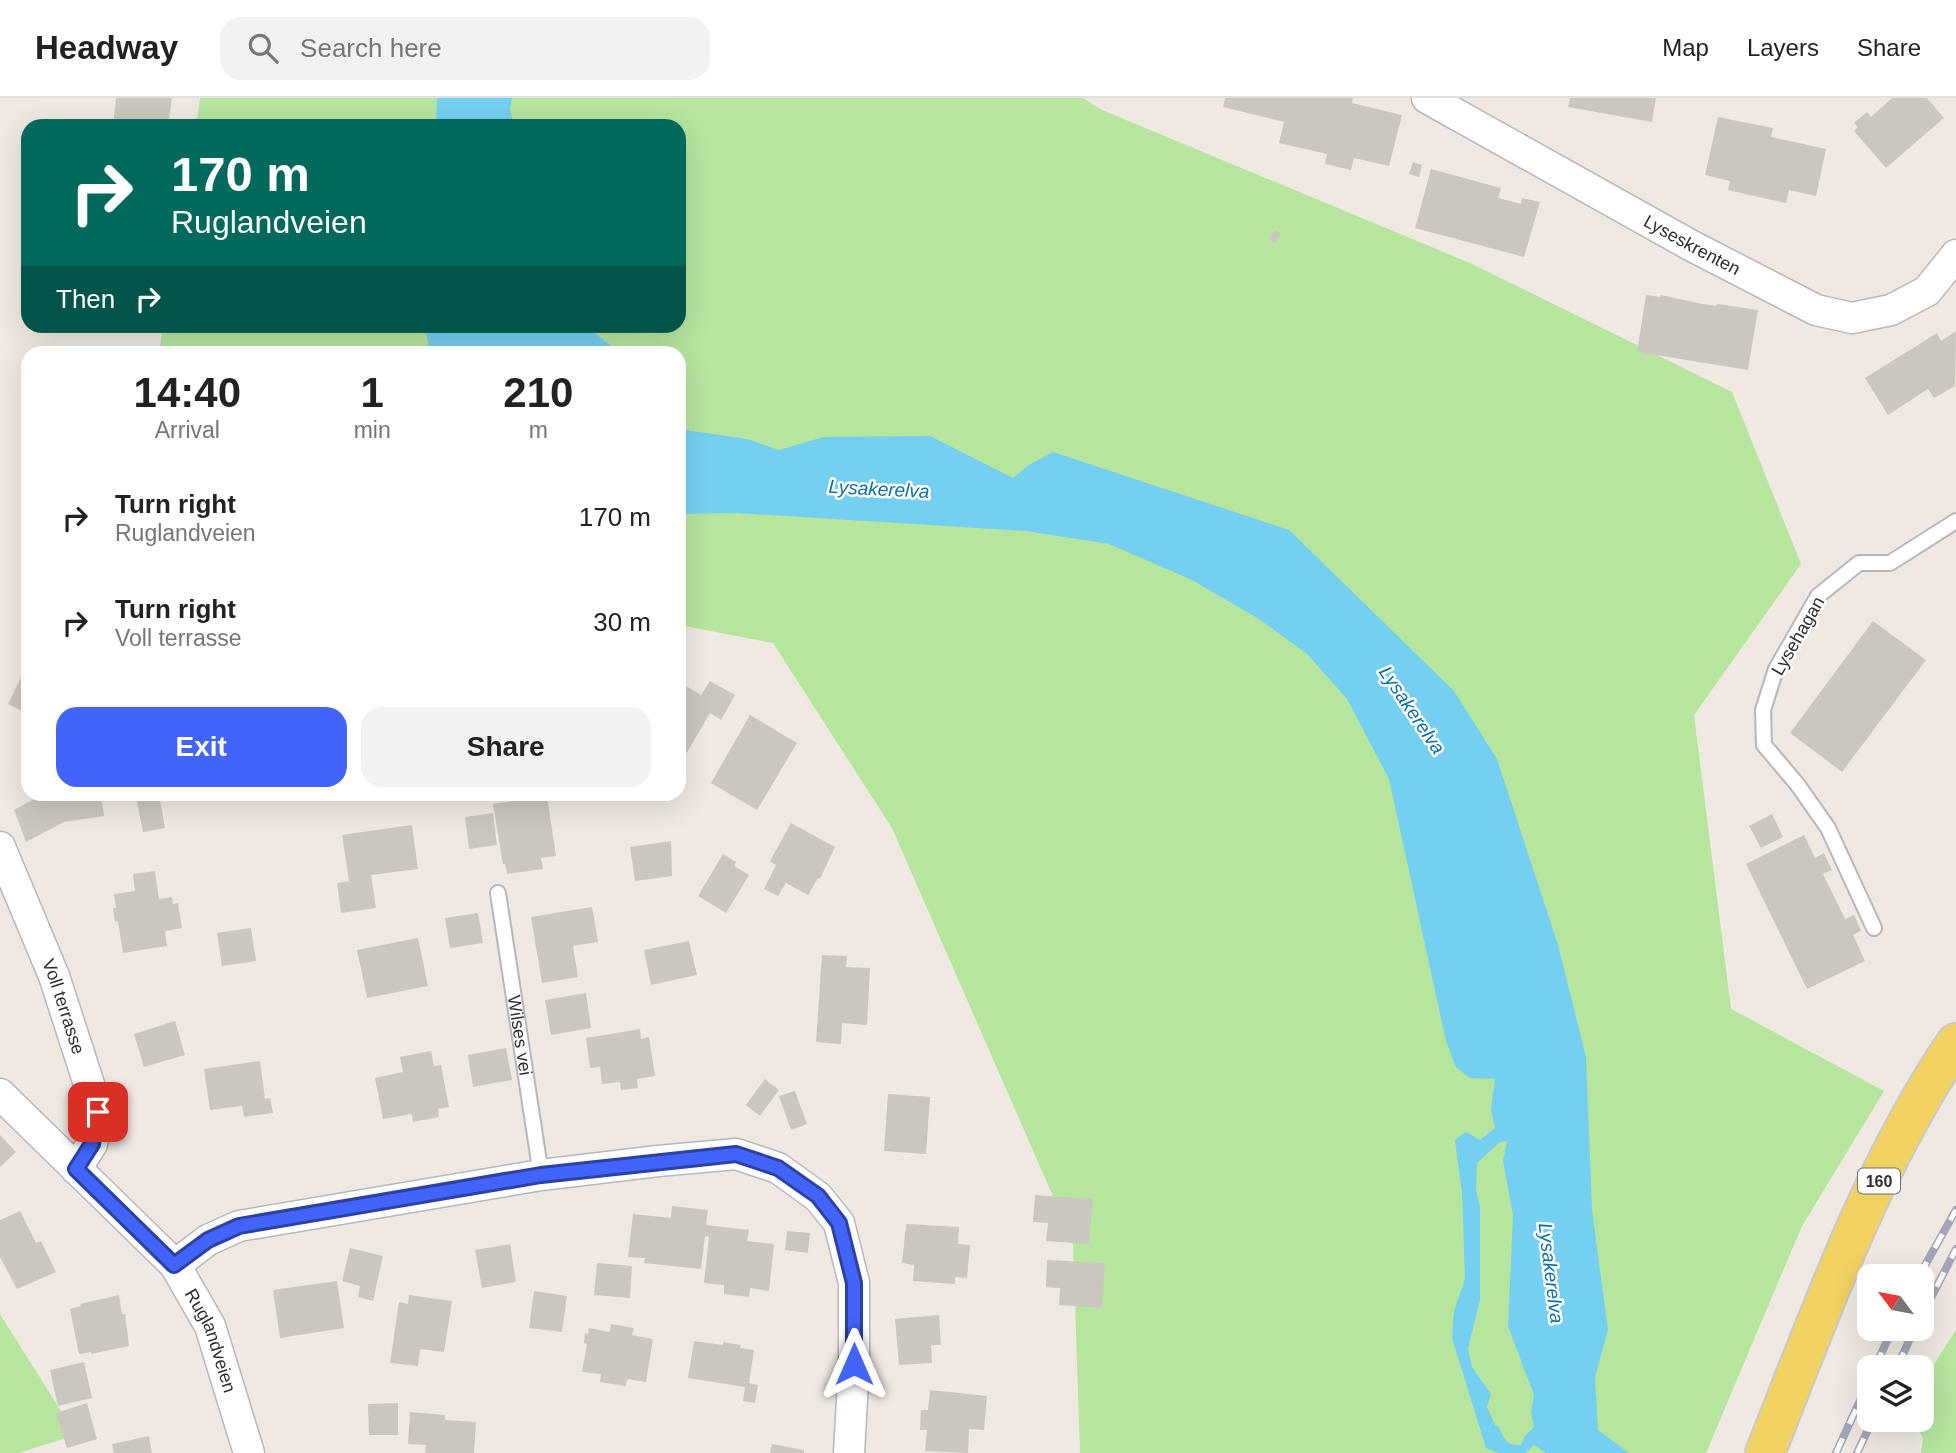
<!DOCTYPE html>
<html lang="en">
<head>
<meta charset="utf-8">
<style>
	:root { --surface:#fff; --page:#f2f2f2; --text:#222; --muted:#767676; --line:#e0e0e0; --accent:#4264fb }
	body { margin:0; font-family:Arial,sans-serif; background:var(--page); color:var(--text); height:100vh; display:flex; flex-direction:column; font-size:26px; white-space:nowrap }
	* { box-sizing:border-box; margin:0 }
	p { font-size:23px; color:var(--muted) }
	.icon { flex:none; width:38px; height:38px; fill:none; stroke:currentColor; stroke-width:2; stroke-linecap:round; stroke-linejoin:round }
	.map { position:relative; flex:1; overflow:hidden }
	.details { position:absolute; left:21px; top:248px; width:665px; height:455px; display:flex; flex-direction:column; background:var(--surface); border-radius:21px; box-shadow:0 7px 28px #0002 }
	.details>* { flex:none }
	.top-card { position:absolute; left:21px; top:21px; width:665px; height:214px; border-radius:21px; box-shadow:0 7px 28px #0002; background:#00695c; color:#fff; overflow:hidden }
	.needle { width:46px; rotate:302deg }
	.buttons { position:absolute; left:1857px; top:1166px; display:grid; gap:14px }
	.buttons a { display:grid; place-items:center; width:77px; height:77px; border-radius:14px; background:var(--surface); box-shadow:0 7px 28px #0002; font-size:35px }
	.pin { position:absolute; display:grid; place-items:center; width:60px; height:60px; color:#fff; margin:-30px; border-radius:14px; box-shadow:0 4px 10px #0006 }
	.me { position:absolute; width:77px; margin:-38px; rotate:0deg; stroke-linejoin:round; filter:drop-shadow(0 0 5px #0008) }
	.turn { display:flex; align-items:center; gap:24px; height:147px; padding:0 35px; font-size:32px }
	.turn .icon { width:91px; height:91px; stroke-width:2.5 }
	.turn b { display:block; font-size:49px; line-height:60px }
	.then { display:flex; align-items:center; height:66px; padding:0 35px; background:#0003; gap:14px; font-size:26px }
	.eta { display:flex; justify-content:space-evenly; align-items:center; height:119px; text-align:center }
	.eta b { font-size:42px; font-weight:700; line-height:49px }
	.primary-button { display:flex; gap:14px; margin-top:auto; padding:14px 35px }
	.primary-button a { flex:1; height:80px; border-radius:21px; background:var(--accent); color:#fff; font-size:28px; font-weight:700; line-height:80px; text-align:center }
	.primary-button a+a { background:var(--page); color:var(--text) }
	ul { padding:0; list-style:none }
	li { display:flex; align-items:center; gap:21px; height:105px; padding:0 35px }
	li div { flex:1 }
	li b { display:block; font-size:26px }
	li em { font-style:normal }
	header { display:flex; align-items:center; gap:42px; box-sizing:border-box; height:98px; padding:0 35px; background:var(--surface); border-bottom:2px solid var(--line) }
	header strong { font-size:33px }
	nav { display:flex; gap:38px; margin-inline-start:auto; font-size:24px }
	.search { width:490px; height:63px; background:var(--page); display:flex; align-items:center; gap:18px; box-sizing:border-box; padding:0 24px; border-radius:21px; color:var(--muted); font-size:26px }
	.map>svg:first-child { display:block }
	.green { fill:#b6e59e }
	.water { fill:#75cff0; fill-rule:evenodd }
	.building { fill:#cbc7bf }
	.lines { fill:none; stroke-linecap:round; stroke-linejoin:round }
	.service-casing { stroke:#b4b7c1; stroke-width:18 }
	.minor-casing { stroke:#b4b7c1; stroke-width:33 }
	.primary-casing { stroke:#c9c9c9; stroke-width:42 }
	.service { stroke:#fff; stroke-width:14 }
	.minor { stroke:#fff; stroke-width:30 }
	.primary { stroke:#f2d163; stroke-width:38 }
	.rail-casing { stroke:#a3a6b8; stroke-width:8 }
	.rail { stroke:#fff; stroke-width:5; stroke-dasharray:16; stroke-linecap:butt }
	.route-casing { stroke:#2b41a3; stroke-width:18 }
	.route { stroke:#4264fb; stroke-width:12 }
	.labels { text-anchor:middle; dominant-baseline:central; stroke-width:5; stroke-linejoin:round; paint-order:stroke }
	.shield { fill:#fff; stroke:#6d6d6d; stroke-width:2 }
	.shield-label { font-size:16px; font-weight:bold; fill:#2e2e2e }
	.street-label { font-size:18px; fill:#2e2e2e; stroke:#fff }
	.water-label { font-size:19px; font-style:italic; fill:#0d6fa3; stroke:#fff }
</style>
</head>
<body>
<header>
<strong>Headway</strong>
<div class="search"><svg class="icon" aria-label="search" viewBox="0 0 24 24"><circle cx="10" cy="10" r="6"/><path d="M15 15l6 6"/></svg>Search here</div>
<nav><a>Map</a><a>Layers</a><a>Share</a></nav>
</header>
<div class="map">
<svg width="1956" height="1355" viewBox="0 0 1956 1355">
	<rect width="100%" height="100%" fill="#efe9e1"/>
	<path class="green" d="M200,0H1083L1102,12L1470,165L1732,294L1801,466L1694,617L1731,911L1884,993L1802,1128L1706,1355H1080L1073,1144L892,730L773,545L679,527V256H159L163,228H679V28H196Z
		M0,1216L76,1337L18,1355H0Z
		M1956,1232V1355H1921L1923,1340L1912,1321H1922V1285Z"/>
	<path class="water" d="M437,0H512L510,11L514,28H436Z
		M425,228H586L620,255H430Z
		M679,327L685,332L747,341L779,352L824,339L930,338L1013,380L1029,367L1053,354L1289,432L1454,593L1497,661L1558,847L1586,959L1592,1112L1608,1232L1595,1279L1598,1332L1629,1355H1546L1534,1347L1525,1355H1499L1486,1350L1452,1240L1454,1213L1465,1181L1462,1094L1455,1042L1466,1034L1480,1042L1495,1030L1491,1012L1495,981L1470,980L1456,969L1446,943L1389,681L1347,601L1307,556L1259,521L1192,482L1109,446L1026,433L736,415L679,416ZM1507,1043L1503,1063L1513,1117L1508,1228L1534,1297L1531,1314L1534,1329L1525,1338L1521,1347C1506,1348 1505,1342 1499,1329L1495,1327L1487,1309L1491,1296L1472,1269L1468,1251L1480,1202V1109L1476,1092L1477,1065L1500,1044Z"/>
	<path class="building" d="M116,0H172L168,28H113Z
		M1225,0H1353L1352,5L1402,17L1389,68L1354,60L1351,72L1325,66L1327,56L1279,45L1284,24L1223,9Z
		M1570,0H1656L1652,24L1568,9Z
		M1892,0H1927L1944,20L1886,70L1854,33L1858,29L1854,25L1867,14L1871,19Z
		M1718,19L1773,30L1771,39L1826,51L1816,98L1789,92L1786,105L1728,92L1730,83L1705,77Z
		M1413,64L1422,67L1419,79L1409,76Z
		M1431,71L1501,90L1498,100L1521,106L1522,100L1540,104L1524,159L1415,130Z
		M1274,132L1281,135L1276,145L1269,142Z
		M1646,197L1660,199L1661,197L1703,206L1716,208L1717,206L1758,212L1748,272L1637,254Z
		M1956,233L1955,288L1934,300L1928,291L1888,317L1865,280L1937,235L1941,243Z
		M1873,523L1926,562L1842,674L1790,635Z
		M22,577L28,580V607L24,614L8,606Z
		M710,583L735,597L721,622L710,615L679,668V584L701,597Z
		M750,617L797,645L757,712L711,685Z
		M43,696H101L104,718L64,724L26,744L14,712Z
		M152,696H159L165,730L143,734L136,699Z
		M164,696H191V698L165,702Z
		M547,698L556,758L541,760L543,771L507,776L505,766H503L493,706Z
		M493,715L497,747L469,751L465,719Z
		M1772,716L1783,739L1761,750L1749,728Z
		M791,725L835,749L820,781L818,780L808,797L786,785L778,798L764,791L776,767L770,763Z
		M412,727L418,771L371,777L376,810L341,815L337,785L349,783L342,737Z
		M1804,737L1815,760L1824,755L1832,772L1823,776L1845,821L1854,817L1861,833L1853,837L1865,863L1807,891L1746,766Z
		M671,743L672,778L635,783L630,749Z
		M723,756L736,764L734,768L749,777L726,815L698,798Z
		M155,773L159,801L172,799L173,806L178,805L182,830L165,833L167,848L123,855L118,823L115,824L113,810H116L114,796L135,793L133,776Z
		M592,809L598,844L573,848L578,879L542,885L531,819Z
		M478,815L483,845L450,850L445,820Z
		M251,830L256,863L222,868L217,835Z
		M418,840L428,888L367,900L357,852Z
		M689,843L697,877L651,887L644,852Z
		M822,857L847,858L846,869L870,870L867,927L842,925L841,946L816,944Z
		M586,895L591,930L551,937L545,902Z
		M175,923L185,957L144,969L134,936Z
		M640,931L641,941L649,939L655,978L637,981L638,990L621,992L620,984L602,986L600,969L590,970L586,940Z
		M506,950L512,982L473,989L468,957Z
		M431,953L434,968L441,967L449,1009L438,1011L439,1019L413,1024L412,1016L383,1021L375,980L403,974L400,959Z
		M260,963L265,1001L270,1000L273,1015L244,1019L242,1008L210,1012L204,971Z
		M765,981L779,992L760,1018L746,1007Z
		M795,993L807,1026L791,1032L779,998Z
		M888,996L930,999L926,1056L884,1053Z
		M0,1037L16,1054L0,1069Z
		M1035,1097L1093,1101L1089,1146L1046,1143L1048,1125L1033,1124Z
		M672,1108L708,1112L706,1127L749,1132L747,1143L774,1146L769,1193L750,1190L749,1199L724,1196V1187L704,1185L709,1139L705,1138L701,1171L644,1165L645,1160L628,1159L633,1116L671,1120Z
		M20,1113L36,1145L41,1143L56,1174L17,1191L0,1159V1122Z
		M906,1126L959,1129L958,1146L970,1147L967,1180L955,1179V1186L913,1183L914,1167L902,1165Z
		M787,1133L810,1135L808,1155L785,1152Z
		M510,1146L516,1184L482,1190L475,1152Z
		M350,1150L383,1158L373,1203L358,1199L360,1188L342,1183Z
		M1047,1162L1105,1165L1102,1210L1059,1207L1060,1190L1046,1189Z
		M597,1165L632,1168L630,1200L594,1197Z
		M337,1183L344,1230L280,1240L273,1192Z
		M534,1193L567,1198L562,1234L529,1230Z
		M119,1197L122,1216H125L129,1248L91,1256V1254L79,1256L70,1211L81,1208L80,1206Z
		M409,1197L452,1203L444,1254L420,1251L418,1268L390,1265L399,1204L408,1206Z
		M939,1217L941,1247H931L932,1265L899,1267L895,1221Z
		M611,1226L634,1230L632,1237L653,1241L646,1284L627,1281L626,1288L600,1284L601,1276L582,1274L587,1246L584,1245L585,1235L588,1236L589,1230L610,1234Z
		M694,1243L723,1247V1244L741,1247L740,1250L754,1252L749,1285L758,1287L755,1305L743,1303L745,1289L688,1280Z
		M84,1264L92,1300L58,1308L50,1272Z
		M930,1292L987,1298L984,1332L969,1331L968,1355L925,1353L927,1332H920L921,1312H928Z
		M87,1305L97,1341L67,1350L56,1315Z
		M398,1305V1337H369L368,1306Z
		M410,1314L445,1317V1322L476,1324L474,1355H425L426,1347L408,1346Z
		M149,1338L152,1355H114L112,1346Z
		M772,1346L804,1352V1355H770Z"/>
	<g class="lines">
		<g class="service-casing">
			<g id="service">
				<path id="s1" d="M498,795L541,1077"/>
				<path d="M1874,830L1828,730L1797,686L1764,647L1763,612L1776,571L1818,498L1859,465H1890L1956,423"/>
			</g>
		</g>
		<g class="minor-casing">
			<g id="minor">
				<path id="s2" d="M1427,0L1692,148L1816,212L1852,220L1891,212L1927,193L1956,157"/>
				<path id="s3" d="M0,749L54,878L98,1014L92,1046L76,1071"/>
				<path id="s4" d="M0,996L175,1167L210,1228L249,1355"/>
				<path d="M175,1167L208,1142L239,1128L541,1077L658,1063L736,1056L778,1070L818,1099L839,1125L854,1185V1266L849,1355"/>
			</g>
		</g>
		<g class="primary-casing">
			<path id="primary" d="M1765,1355C1820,1217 1872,1068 1956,945"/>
		</g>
		<use href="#service" class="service"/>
		<use href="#minor" class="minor"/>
		<use href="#primary" class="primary"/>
		<g class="rail-casing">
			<path id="rail" d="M1919,1178L1956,1112
				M1922,1217L1956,1151
				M1875,1269L1893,1230
				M1897,1269L1915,1230
				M1836,1355L1869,1283
				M1857,1355L1873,1321"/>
		</g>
		<use href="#rail" class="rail"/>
	</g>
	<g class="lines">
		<g class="route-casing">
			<path id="route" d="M98,1014L92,1046L76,1071L174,1167L208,1142L239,1128L541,1077L736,1056L778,1070L818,1098L839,1125L854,1185V1266"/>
		</g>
		<use href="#route" class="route"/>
	</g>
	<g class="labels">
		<rect class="shield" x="1858" y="1070.5" width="42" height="25" rx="5"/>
		<g class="shield-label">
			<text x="1879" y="1083">160</text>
		</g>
		<g class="street-label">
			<text stroke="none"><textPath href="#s2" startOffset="303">Lyseskrenten</textPath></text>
			<text transform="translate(1798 538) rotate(-60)">Lysehagan</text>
			<text stroke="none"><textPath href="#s3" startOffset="172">Voll terrasse</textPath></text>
			<text stroke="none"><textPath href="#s1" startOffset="144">Wilses vei</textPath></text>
			<text stroke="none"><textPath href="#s4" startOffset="329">Ruglandveien</textPath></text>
		</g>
		<g class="water-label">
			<text transform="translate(879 391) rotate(3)">Lysakerelva</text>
			<text transform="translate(1412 612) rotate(56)">Lysakerelva</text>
			<text transform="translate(1551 1175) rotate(83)">Lysakerelva</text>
		</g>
	</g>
</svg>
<div class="buttons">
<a><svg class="needle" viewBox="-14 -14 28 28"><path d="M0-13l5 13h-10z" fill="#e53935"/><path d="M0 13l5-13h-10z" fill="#767676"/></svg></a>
<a><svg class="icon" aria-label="layers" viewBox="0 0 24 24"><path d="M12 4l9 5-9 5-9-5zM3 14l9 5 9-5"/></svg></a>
</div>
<div class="pin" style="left:98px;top:1014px;background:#d93025"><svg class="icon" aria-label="arrive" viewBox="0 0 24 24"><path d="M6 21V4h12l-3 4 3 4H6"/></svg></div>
<svg class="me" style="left:854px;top:1266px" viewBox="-20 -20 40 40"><path d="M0-17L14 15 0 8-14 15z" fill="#4264fb" stroke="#fff" stroke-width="4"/></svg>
<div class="top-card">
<div class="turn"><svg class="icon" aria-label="right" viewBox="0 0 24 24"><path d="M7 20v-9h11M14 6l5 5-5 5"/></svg><div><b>170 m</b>Ruglandveien</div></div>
<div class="then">Then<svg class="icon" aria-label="right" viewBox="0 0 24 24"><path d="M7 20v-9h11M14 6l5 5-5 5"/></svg></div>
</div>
<section class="details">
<div class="eta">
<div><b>14:40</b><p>Arrival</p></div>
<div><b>1</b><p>min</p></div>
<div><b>210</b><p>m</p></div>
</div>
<ul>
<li><svg class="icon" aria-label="right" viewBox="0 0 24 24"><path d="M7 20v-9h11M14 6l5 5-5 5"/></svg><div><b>Turn right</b><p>Ruglandveien</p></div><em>170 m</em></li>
<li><svg class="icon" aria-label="right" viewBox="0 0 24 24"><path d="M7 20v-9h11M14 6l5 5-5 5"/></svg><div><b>Turn right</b><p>Voll terrasse</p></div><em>30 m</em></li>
</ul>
<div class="primary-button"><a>Exit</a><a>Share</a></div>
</section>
</div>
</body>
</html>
